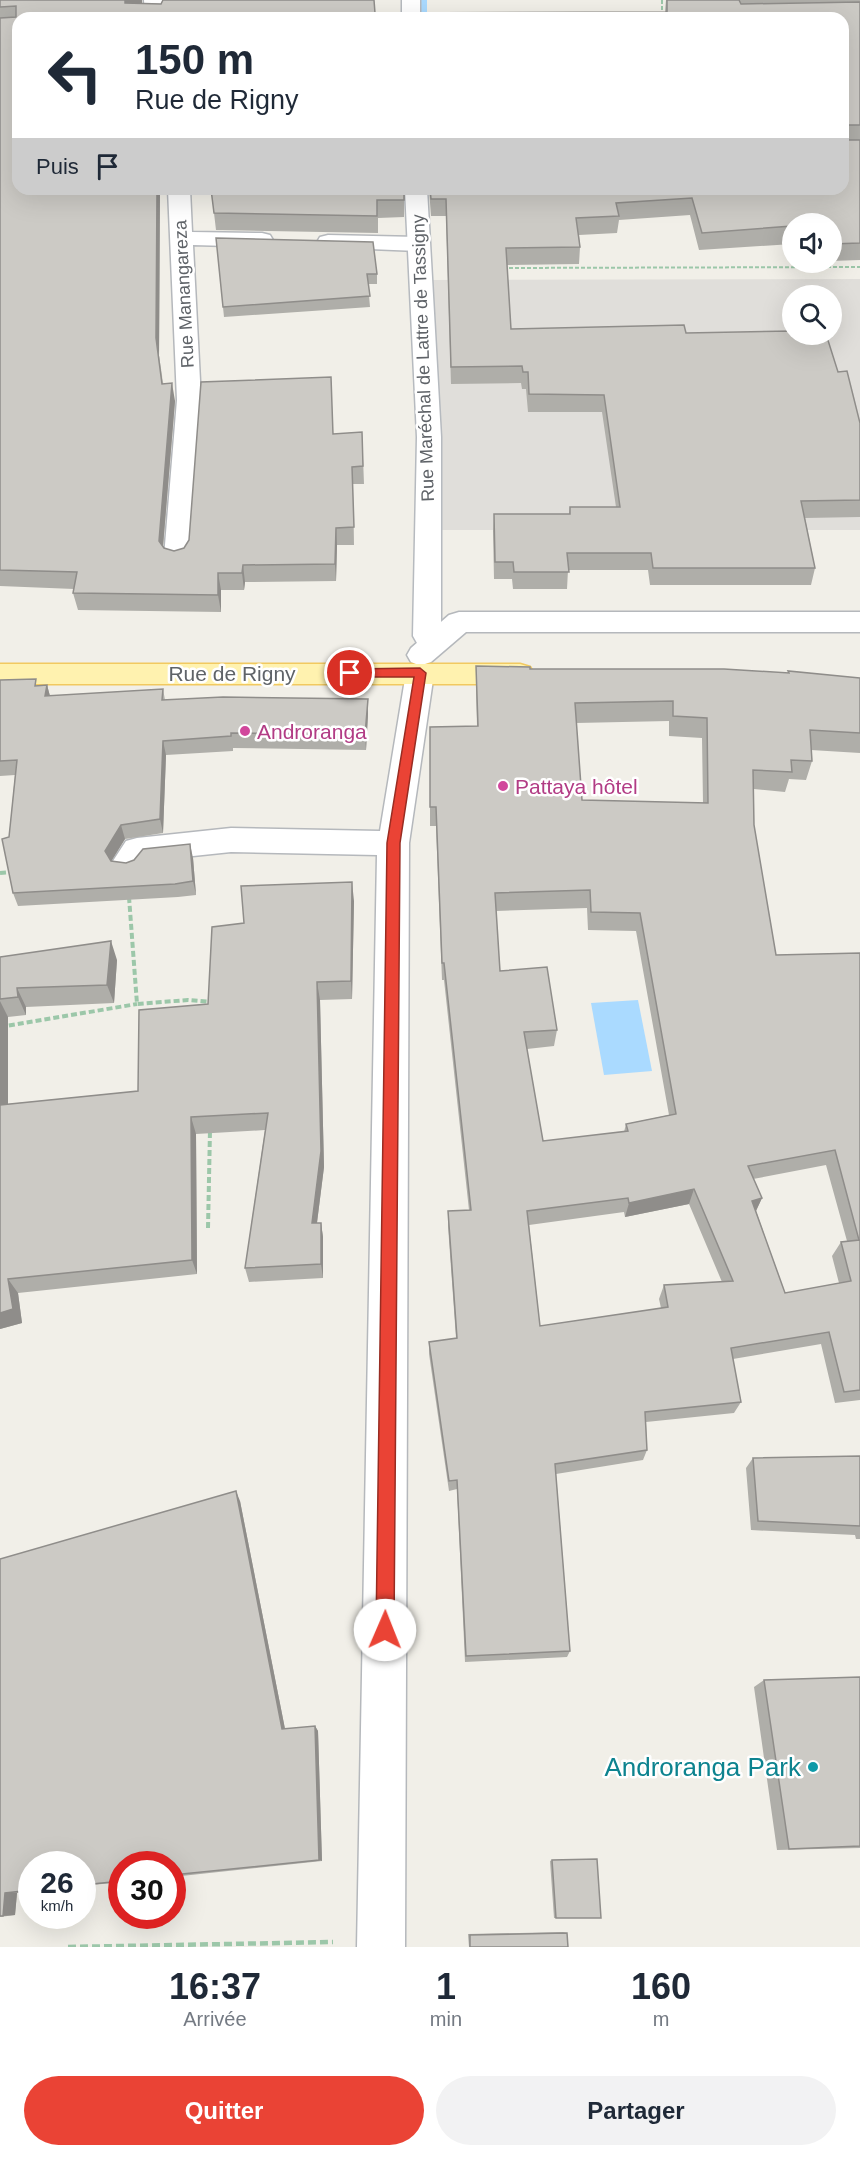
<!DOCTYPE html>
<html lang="fr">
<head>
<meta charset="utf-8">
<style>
	:root { --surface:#fff; --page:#f2f2f3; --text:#1f2937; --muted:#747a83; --accent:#ea4335 }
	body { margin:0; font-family:Arial,sans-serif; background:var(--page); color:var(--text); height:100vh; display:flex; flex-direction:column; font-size:22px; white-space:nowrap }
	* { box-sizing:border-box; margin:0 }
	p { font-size:20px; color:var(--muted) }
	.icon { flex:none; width:33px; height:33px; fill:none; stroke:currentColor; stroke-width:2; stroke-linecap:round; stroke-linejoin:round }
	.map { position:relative; height:1947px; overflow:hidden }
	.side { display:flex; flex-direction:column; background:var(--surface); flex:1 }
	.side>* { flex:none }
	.top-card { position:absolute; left:12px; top:12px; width:837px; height:183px; border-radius:18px; box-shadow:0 6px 24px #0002; background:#fff; color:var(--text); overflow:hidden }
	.buttons { position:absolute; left:782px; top:213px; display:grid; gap:12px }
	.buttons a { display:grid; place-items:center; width:60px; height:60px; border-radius:50%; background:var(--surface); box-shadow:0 6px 24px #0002; font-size:30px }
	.speed { position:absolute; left:18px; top:1851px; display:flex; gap:12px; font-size:30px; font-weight:700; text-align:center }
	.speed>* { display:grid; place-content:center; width:78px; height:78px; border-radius:50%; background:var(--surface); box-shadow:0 6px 24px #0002; line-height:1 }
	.speed small { font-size:15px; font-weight:400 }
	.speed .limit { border:9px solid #d22; background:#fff; color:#111 }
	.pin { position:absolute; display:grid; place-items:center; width:51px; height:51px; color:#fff; margin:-26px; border:3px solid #fff; border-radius:50%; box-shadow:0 2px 6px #0007 }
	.me { position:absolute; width:66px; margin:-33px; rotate:1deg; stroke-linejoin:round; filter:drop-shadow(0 0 4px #0008) }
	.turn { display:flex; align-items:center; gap:21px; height:126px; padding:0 24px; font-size:27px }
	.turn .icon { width:78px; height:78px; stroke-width:2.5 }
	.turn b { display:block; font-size:42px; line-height:51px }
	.then { display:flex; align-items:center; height:57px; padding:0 24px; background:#0003; gap:12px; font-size:22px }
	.eta { display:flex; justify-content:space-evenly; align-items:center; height:102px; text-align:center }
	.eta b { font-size:36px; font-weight:800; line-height:42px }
	.cta { display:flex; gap:12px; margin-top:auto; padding:12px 24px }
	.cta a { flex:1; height:69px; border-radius:36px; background:var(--accent); color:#fff; font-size:24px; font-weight:800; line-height:69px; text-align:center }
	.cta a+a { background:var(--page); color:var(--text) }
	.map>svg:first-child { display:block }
	.industrial { fill:#e0deda; fill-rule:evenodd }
	.water { fill:#aadaff }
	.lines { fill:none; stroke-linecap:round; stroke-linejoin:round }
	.stream { fill:#aadaff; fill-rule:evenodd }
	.street-casing { stroke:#b5b8bc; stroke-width:3 }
	.secondary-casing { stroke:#b6babf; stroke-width:3 }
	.primary-casing { stroke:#f2c960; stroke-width:3 }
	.path-far2 { stroke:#9cc7a9; stroke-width:2; stroke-dasharray:4 2; stroke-linecap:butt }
	.path-far1 { stroke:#9cc7a9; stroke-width:4; stroke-dasharray:6 3; stroke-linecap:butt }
	.path { stroke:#9cc7a9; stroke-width:4.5; stroke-dasharray:8 4; stroke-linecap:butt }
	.street { fill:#fff; fill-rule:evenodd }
	.secondary { fill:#fff; fill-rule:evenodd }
	.primary { fill:#fff2af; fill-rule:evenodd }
	.wall { fill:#afaea9; fill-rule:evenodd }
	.shaded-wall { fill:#8f8d8a }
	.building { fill:#cccac5; stroke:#8f8d8a; stroke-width:1.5; fill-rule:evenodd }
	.route { fill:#ea4335; stroke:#982c22; stroke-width:1.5 }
	.hotel-dot { fill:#d1479c; stroke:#fff; stroke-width:2 }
	.culture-dot { fill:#0f9aa8; stroke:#fff; stroke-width:2 }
	.labels { text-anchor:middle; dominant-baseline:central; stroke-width:5; stroke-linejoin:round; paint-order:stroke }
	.far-street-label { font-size:18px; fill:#5f6368; stroke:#fff }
	.street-label { font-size:21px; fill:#5f6368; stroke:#fff }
	.hotel-label { font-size:21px; fill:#b23c85; stroke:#fff; text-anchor:start }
	.near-culture-label { font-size:26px; fill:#0d838f; stroke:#fff; text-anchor:end }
</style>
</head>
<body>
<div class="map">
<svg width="860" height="1947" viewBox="0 0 860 1947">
	<rect width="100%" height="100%" fill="#f1efe8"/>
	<path class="industrial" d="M860,279V530H430L432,280ZM792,296H831V334H792Z"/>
	<path class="water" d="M638,1000L652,1071L604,1075L591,1003Z"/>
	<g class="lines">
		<path class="stream" d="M419,0H427V18H419Z"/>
		<g class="street-casing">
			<path id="street" d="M144,0H162L163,18H145Z
				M168,189H190L192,232L262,233L270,235L273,240L270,245L262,247L193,245L201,400L190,557L186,563L177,566L168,563L164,557L177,400Z
				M328,235L418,237L426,239L429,244L426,249L418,251L320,247L317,242L320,237Z
				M459,612H860V632H466L431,662L425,664L430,666L434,673L409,843L405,1947H357L377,855L231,852L146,861C137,874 131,878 116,873L111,864L126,841L137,838L231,828L380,831L406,673L410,666L416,664L411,662L407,655L411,648L449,615Z"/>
		</g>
		<g class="secondary-casing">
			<path id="secondary" d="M402,0H420V18H402Z
				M405,189H427L441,437V636L437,643L427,646L417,643L413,636L417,437Z"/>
		</g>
		<g class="primary-casing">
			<path id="primary" d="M0,664H520L530,667L534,674L530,681L520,684H0Z"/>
		</g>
		<path class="path-far2" d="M662,0V18
			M503,268L860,267"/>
		<path class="path-far1" d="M0,873L12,872
			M129,897L137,1004L188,1000L211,1002
			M0,1027L137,1004
			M208,1228L210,1130"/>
		<path class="path" d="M68,1947L333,1942"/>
		<use href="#street" class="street"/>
		<use href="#secondary" class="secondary"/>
		<use href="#primary" class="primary"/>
	</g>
	<path class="wall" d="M0,0H142V3L375,13L665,12L666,0H860V260L831,261V224H792V244L699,250L690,215L619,220L617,233L579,235L580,247L579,264L507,265L511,329L686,333L838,372L860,423V517L805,518L815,568L811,585H650L648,570H568L567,589H513L512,579H494L493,531L494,514H569L570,507H616L602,412H528L526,389H522L521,383L451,384L446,216H431L429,189H843V18H18V189H160L159,356L163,384L175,401L163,547L164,548L174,551L184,548L331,377L333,434L362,432L364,484H353L354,545H337L336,581L245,582L244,590H221V612L78,610L73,593L74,589L0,586Z
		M404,189V217L378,218V233L216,230L214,213Z
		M216,238L377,274V284H368L370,307L224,317Z
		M476,666L530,669L788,673V671L860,678V753L811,750L812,761L806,780L789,779L785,792L754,789V825L776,955L860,953V1400L835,1403L821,1344L733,1359L741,1402L734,1413L646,1422L647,1450L643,1460L556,1474L570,1651L567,1657L465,1662L457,1489L449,1491L429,1354V1342L456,1338L448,1226V1211L469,1210L444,980H442L436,826H430V727L477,726L476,686ZM669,721V736L702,738L703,803L582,800L576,723ZM587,908L588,930L636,931L669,1115L626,1124L624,1132L543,1141L527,1049L554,1046L557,1030L500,971L496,911ZM826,1165L847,1241L841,1242L832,1256L839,1283L785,1293L756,1211L762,1198L753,1179ZM689,1204L722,1282L664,1285L659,1299L661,1308L540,1326L529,1225L624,1212L625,1217Z
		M0,680L38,686L47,685L50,696L163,689L165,700L368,714L366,750L233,748V751L166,755L163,833L125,839L111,861L126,863L193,858L196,895L178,897L18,906L13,893L9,837L15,775L0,776Z
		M354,901L352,999L320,1000L324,1167L317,1223H321L323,1237V1278L249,1282L245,1268L265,1130L196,1134L197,1274L18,1293L22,1323L0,1329V957L117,960L114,1003L26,1007V1015L8,1017V1104L138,1091L208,1004L244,923Z
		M860,1456V1539H856L855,1535L751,1530L746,1468L753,1458Z
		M240,1501L285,1729L315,1726L318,1731L322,1861L172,1877V1864H122V1882L82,1886V1864H32V1891L17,1893L15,1915L0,1917V1559Z
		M860,1677V1848L777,1850L754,1687L764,1680Z
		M552,1860L601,1918H554L550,1861Z
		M563,1932L567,1933L568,1947H469L468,1934Z"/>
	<path class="shaded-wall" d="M125,0H142V11L125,3Z
		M157,189H160L159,356L166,401L156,338Z
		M172,383L175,401L162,558L159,541Z
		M336,528L337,545L336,581L335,564Z
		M243,565L245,582L244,590L242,573Z
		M218,573L221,590V612L218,595Z
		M47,685L51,700L45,696Z
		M368,699V714L366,750L365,735Z
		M163,741L166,755L163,833L160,819Z
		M121,825L125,839L109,865L105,851Z
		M190,844L193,858L196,895L193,881Z
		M352,882L354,901L352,999L351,981Z
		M111,941L117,960L114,1003L107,985Z
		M317,982L320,1000L324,1167L315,1238L312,1223Z
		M17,988L26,1007V1015L18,997Z
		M0,1001L8,1017V1122L0,1107Z
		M191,1117L196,1134L197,1274L192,1260Z
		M694,1189L689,1204L625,1217L629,1203Z
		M762,1198L755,1213L752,1201Z
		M321,1223L323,1237V1278L321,1264Z
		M8,1279L18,1293L22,1323L0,1329V1313Z
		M236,1491L240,1501L286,1734L282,1729Z
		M315,1726L318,1731L322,1861L319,1860Z
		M5,1893H17L15,1915L3,1916Z"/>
	<path class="building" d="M0,0H125V3L161,4L163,0H374L375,13L667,12V0H739L741,4L860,2V125H845L846,140H860V243L831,244V224H792V226L702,233L692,198L616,203L619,216L576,218L580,247L506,248L511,329L684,325L686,333L792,331V334H826L838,372L847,371L860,423V500L801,501L815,568H653L651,553H567L569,572H514L513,562H495L494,514H570V507H620L604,395L529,394L528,372H523L522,366L451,367L446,199H431L430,189H843V18H18V189H157L156,338L162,384L172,383L159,541L164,548L174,551L184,548L189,540L201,382L331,377L333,434L362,432L363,466L352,467L354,527L336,528L335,564L243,565L242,573H218V595L73,593L77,572L0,570V18L16,17V6L0,7Z
		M211,189H404V200H377V216L214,213Z
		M216,238L373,242L377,274H367L370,296L223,307Z
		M476,666L530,667V669H724L789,673L788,671L860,678V733L810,730L812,761L791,760L792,772L753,770L754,825L776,955L860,953V1390L844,1392L829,1332L731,1348L741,1402L645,1412L647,1450L555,1464L570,1651L466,1656L457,1480L449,1481L429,1342L457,1338L448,1211L471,1210L444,963H442L436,807H430V727L478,726ZM673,701V716L707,718L708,803L582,800L575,703ZM590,890L591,912L640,913L676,1114L626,1124L628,1131L543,1141L524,1032L557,1030L547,967L500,971L495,893ZM835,1150L859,1240L841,1242L851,1281L785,1293L752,1201L762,1198L748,1166ZM694,1189L733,1281L664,1285L668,1307L540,1326L527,1211L628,1198L629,1203Z
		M36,679L35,686L47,685L45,696L163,689L162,700L223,697L368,699L365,735L231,733V736L163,741L160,819L121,825L105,851L111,861L126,863L134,860L143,849L190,844L193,881L175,884L13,893L2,839L9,837L17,760L0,761V680Z
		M352,882L351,981L317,982L321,1151L312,1223H321V1264L245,1268L268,1113L191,1117L192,1260L8,1279L13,1309L0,1313V1105L138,1091L139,1010L208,1004L212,927L244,923L241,886Z
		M111,941L107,985L17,988L18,997L0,999V957Z
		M860,1456V1526L758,1521L753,1458Z
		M236,1491L282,1729L315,1726L319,1860L172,1875V1864H122V1881L82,1885V1864H32V1890L5,1893L3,1916H0V1559Z
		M860,1677V1846L789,1849L764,1680Z
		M597,1859L601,1918H556L552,1860Z
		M567,1933L568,1947H470V1935Z"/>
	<path class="route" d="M420,668L426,673L400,843L394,1630L391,1637L385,1639L378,1637L376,1630L387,843L414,677H350L345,673L350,669Z"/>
	<g class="hotel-dot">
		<circle cx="245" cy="731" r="6"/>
		<circle cx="503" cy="786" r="6"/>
	</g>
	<circle class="culture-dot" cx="813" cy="1767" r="6"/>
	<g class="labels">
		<g class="far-street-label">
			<text transform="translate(184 294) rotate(-93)">Rue Manangareza</text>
			<text transform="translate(423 358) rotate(-92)">Rue Maréchal de Lattre de Tassigny</text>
		</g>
		<g class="street-label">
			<text x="232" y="673">Rue de Rigny</text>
		</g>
		<g class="hotel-label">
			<text x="257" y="731">Androranga</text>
			<text x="515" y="786">Pattaya hôtel</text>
		</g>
		<g class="near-culture-label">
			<text x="801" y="1767">Androranga Park</text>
		</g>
	</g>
</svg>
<div class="buttons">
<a><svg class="icon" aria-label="sound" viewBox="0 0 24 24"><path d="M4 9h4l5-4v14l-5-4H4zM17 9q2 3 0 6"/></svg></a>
<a><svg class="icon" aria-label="search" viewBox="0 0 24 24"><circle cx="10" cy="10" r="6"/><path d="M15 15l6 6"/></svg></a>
</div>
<div class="speed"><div>26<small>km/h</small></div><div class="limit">30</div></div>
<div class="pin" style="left:350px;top:673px;background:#d93025"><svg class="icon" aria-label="arrive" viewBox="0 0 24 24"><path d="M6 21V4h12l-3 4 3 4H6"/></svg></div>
<svg class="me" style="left:385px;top:1630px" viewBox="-20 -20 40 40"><circle r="19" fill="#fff"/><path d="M0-13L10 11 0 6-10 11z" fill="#ea4335"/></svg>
<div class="top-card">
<div class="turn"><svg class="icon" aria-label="left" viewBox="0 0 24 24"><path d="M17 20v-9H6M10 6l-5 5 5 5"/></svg><div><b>150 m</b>Rue de Rigny</div></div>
<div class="then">Puis<svg class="icon" aria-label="arrive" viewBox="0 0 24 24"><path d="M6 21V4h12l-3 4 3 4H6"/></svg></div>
</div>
</div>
<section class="side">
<div class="eta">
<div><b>16:37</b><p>Arrivée</p></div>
<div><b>1</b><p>min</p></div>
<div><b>160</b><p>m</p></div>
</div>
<div class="cta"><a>Quitter</a><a>Partager</a></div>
</section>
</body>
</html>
